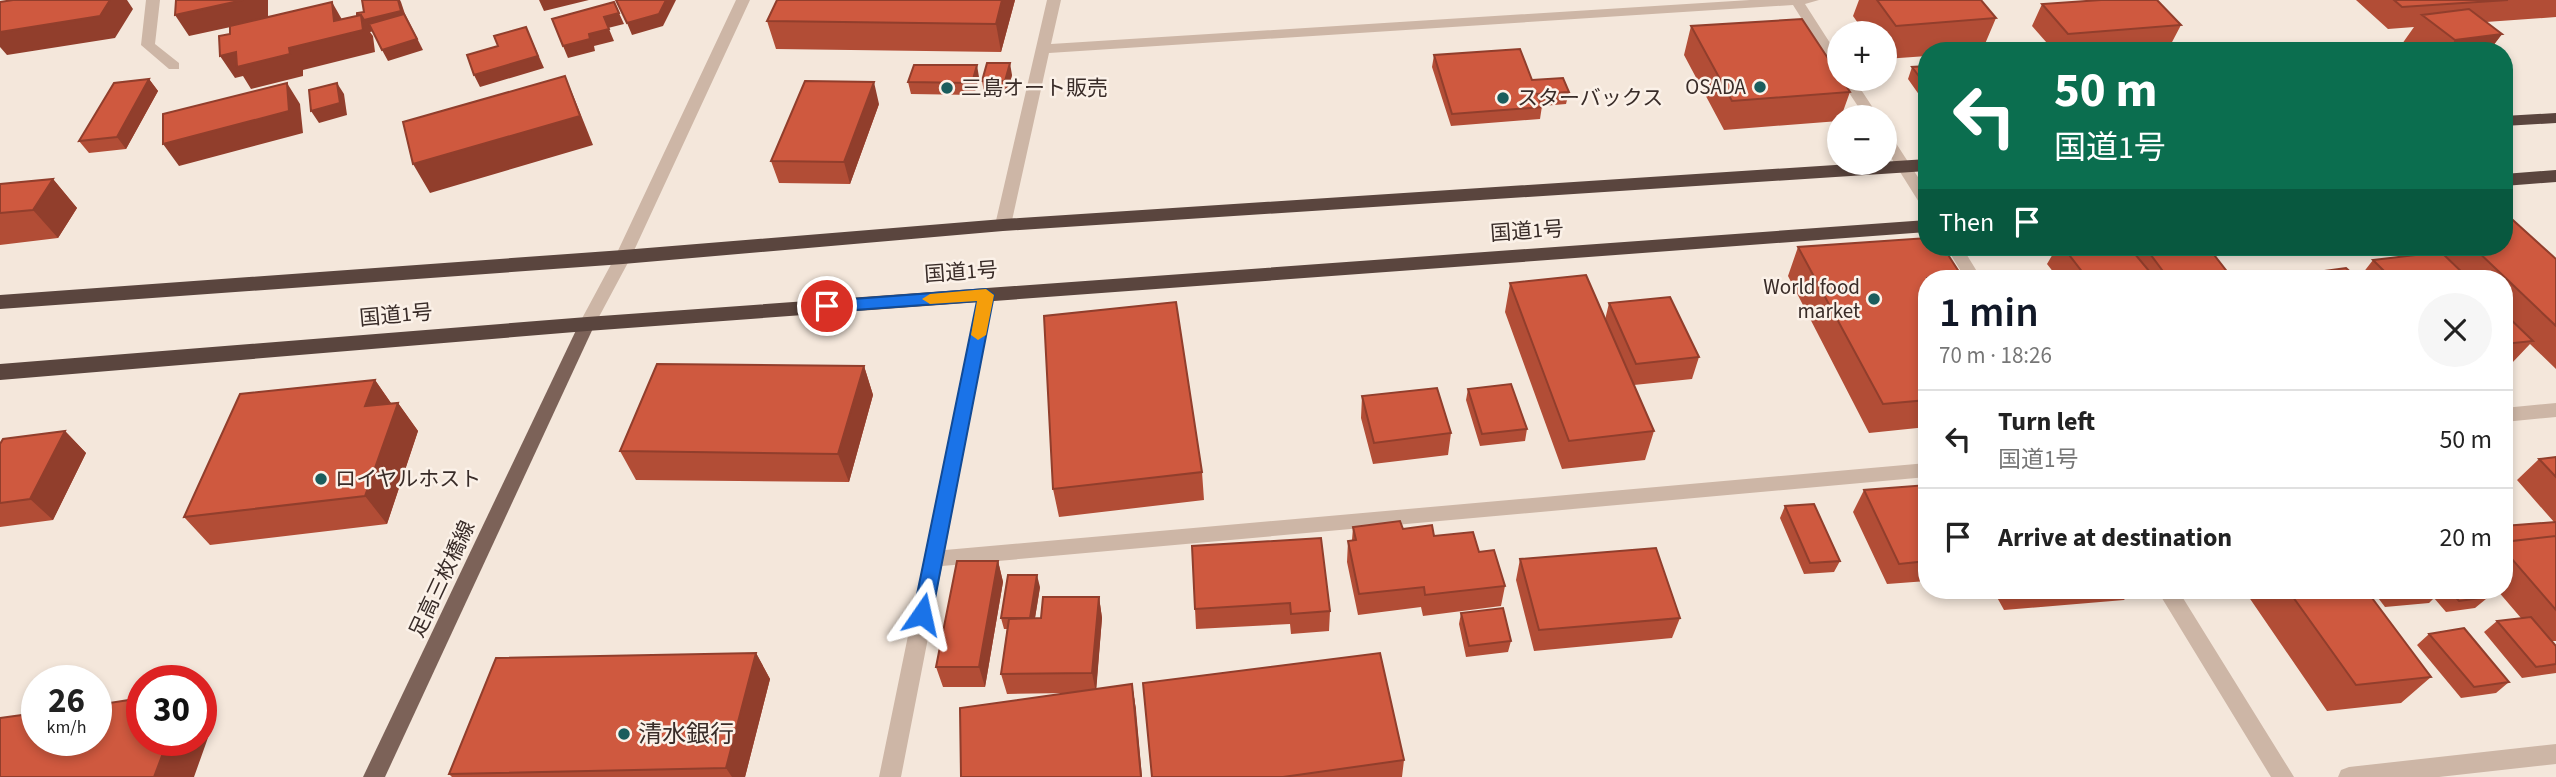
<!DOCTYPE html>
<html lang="en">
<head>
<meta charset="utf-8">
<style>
	:root { --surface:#fff; --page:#f6f6f6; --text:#222; --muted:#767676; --line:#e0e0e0; --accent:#111827 }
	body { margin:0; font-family:"Source Sans 3","Noto Sans JP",sans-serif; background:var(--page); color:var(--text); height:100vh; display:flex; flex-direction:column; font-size:26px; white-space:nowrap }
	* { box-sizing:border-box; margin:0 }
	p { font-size:23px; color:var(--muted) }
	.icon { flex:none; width:38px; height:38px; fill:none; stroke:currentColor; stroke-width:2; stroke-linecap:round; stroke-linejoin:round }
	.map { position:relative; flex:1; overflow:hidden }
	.sheet { position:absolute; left:1918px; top:270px; width:595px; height:329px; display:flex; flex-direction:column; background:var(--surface); border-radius:28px; box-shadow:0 4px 10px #0003 }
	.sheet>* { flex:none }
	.hud { position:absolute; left:1918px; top:42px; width:595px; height:214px; border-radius:28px; box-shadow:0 4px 10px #0003; background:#0b6e4f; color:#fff; overflow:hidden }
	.buttons { position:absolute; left:1827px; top:21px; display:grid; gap:14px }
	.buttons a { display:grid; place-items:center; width:70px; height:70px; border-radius:50%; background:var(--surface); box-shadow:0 4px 10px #0003; font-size:35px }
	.speed { position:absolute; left:21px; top:665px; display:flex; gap:14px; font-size:35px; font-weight:700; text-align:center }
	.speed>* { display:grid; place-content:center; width:91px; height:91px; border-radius:50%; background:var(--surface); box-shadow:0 4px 10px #0003; line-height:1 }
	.speed small { font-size:18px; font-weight:400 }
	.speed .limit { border:10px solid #d22; background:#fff; color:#111 }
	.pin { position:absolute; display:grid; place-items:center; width:60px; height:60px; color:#fff; margin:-30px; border:4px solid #fff; border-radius:50%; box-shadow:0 2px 7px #0007 }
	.me { position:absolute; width:77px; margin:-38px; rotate:11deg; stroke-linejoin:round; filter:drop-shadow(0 0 5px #0008) }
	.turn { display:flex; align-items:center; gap:24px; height:147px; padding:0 21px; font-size:32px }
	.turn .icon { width:91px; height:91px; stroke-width:2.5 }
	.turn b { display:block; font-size:49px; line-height:60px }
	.then { display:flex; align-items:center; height:66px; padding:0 21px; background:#0003; gap:14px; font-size:26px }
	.round { display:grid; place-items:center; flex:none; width:74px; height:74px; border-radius:37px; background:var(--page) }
	.summary { display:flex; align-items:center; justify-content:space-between; height:119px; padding:0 21px }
	h1 { font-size:42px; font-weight:600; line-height:52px; color:var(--accent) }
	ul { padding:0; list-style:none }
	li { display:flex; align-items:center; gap:21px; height:98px; padding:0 21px; border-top:2px solid var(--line) }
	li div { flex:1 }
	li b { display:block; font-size:26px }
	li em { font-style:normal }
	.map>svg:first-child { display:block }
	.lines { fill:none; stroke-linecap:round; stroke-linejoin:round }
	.minor { fill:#cdb6a6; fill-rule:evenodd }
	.major { fill:#7c6258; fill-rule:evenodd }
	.highway { fill:#5a453e; fill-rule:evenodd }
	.wall { fill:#b24d36 }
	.shaded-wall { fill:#913e2c }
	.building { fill:#cf593f; stroke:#913e2c; stroke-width:2 }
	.route { fill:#1a73e8; stroke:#114b97; stroke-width:2 }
	.slow { fill:#f59e0b }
	.poi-dot { fill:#1a5d5d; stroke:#fbf1e8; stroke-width:2.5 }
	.labels { text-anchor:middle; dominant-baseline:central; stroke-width:5; stroke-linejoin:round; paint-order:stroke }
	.poi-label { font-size:21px; fill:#392c28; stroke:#fbf1e8; text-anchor:start }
	.street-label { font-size:21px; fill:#392c28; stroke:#fbf1e8 }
	.near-poi-label { font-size:24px; fill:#392c28; stroke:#fbf1e8; text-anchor:start }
</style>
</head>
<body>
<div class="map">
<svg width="2556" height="777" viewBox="0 0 2556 777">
	<rect width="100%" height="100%" fill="#f4e7db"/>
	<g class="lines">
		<path class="minor" d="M146,0H160L155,44L179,63V69H169L141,45Z
			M736,0H750L631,257L593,328H581L579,324L615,257Z
			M1047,0H1061L1051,44L1750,0H1819L1805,4L1839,57V71L1834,70L1793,5L1049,53L1011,225L1003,230L995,225Z
			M1840,79H1854L1879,117H1865Z
			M1885,132L1890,134L1927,191V208L1922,207L1885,148Z
			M1946,247H1962L1981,278H1965Z
			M986,289L994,295L945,550L1927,463V477L942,566L901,777H879L978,295Z
			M2556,403V417L2504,422V408Z
			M2157,590H2178L2294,777H2271Z
			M2556,744V764L2439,777H2338L2341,770L2349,767Z"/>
		<path class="major" d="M587,318L595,324L385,777H363L579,324Z"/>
		<path class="highway" d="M2556,113V123L2504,126V116Z
			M1927,159V171L1003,231L623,264L0,309V295L623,250L1003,219Z
			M2556,170V182L2504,186V174Z
			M1927,220V232L587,331L0,380V364L587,317Z"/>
	</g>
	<path class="wall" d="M777,0H1015L1001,52L776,49L767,21Z
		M1859,0H1981L1996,18L1982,51H1927V56L1885,59V33H1865L1853,16Z
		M2356,0H2556V17L2486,22L2502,34L2489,51H2411L2402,44L2414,27L2388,29Z
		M2042,4L2181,25L2171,44L2185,51H2054L2032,26Z
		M1691,26L1850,92L1841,117H1839V121L1724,130L1684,55Z
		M1434,55L1532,80L1569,92L1566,104L1542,106L1540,119L1451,126L1432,67Z
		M1927,66V106L1908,79L1912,67Z
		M1012,75L1007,93L984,92L982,81Z
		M979,77L974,95L911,94L908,82Z
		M149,79L158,91L126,149L89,153L79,141Z
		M879,104L850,184L779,183L771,161Z
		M53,179L77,208L58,238L0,245V184Z
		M1798,247L1927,278V427L1869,433L1788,276Z
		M2057,247H2129L2134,253L2138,247H2208L2232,278H2058L2047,264Z
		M2432,247H2504L2556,259V369L2530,344L2512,363L2504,364V278H2359L2373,260L2437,252Z
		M2310,273L2357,278H2306Z
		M1510,283L1605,320L1609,303L1699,357L1692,379L1634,385L1654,431L1645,460L1562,469L1505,312Z
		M864,366L873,395L849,482L636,480L620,451Z
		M375,380L391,403H398L418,431L387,524L210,545L184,517Z
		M1468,389L1527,429L1525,441L1480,446L1466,400Z
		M1362,396L1451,433L1448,455L1373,464L1361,418Z
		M65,431L86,453L53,520L0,527V444Z
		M2556,457V641H2552L2556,646V673L2522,678L2484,632L2497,621L2521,618L2497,590L2475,608L2446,612L2434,598L2429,603L2385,607L2372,590H2504V526L2554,522L2517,480L2539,459Z
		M1202,472L1204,500L1059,517L1053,489Z
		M1927,485V581L1887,584L1853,512L1864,490Z
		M1785,506L1840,561L1834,572L1804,574L1780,518Z
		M1353,527L1403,529L1434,536L1505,586L1501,606L1423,616L1421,607L1358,615L1347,562L1348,541L1352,540Z
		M1192,546L1330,611L1329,631L1291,634L1290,624L1196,629Z
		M1520,559L1680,618L1672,638L1534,651L1516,580Z
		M998,561L1003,582L985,687H943L936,667Z
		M1040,587L1035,618H1041L1099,597L1102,618L1096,689L1132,684L1136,710L1066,693L1007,694L1001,674L1007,629H1004L1001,618Z
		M1993,590H2132L2124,600L2004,610Z
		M2244,590H2366L2431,677L2401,703L2327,711Z
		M1461,613L1511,641L1508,652L1466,657L1459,624Z
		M2429,634L2509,682L2496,693L2461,698L2417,645Z
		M756,653L770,679L745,777H452L449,774Z
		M1404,760L1402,777H1152Z"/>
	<path class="shaded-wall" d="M110,0H127L133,9L115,38L7,55L0,47V32Z
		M243,0H268V19L189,36L175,15Z
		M398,0H400L401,2L405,14L423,50L388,61L382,50L407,23L370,32L373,36L375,52L303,70V76L251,89L243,76L235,78L220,56L236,52L289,48L334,21L332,2L344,23L361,15Z
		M539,0H589L544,11Z
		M666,0H676L663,26L632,35L627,23Z
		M1002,0H1015L1001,52L996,24Z
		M619,13L624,24L608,28L604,17Z
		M526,27L544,68L480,87L474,75Z
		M609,29L614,41L594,46L595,51L568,58L563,46L589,34Z
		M2502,34L2489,51H2447L2455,40Z
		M1010,63L1012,75L1007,93L1005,81Z
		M977,65L979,77L974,95L972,83Z
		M565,76L577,105L593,145L430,193L413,164Z
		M149,79L158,91L126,149L117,137Z
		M874,82L879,104L850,184L844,162Z
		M287,83L300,104L303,133L179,166L163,144Z
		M337,83L344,94L347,115L319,123L311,111Z
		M53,179L77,208L58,238L33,210Z
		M864,366L873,395L849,482L838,454Z
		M375,380L395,409L365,406Z
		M398,403L418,431L387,524L365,496Z
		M65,431L86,453L53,520L30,499Z
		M998,561L1003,582L985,687L979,667Z
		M1037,575L1040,587L1033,630L1030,619Z
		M1099,597L1102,618L1096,693L1092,673Z
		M756,653L770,679L745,777H732L726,768Z
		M1132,684L1136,710L1142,777H1141Z
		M201,706L215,718L194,777H154L168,740H201Z"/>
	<path class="building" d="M13,0H110L100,16L0,32V2Z
		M176,0H243L175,15Z
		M362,0H398L401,11L364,20L361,15H357V13L364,12Z
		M616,0H666L659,14L627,23Z
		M777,0H1002L996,24L767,21Z
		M1877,0H1981L1996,18L1896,26Z
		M2101,0H2157L2181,25L2068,34L2042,4Z
		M2394,0H2508L2402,7Z
		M332,2L334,21L361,15L363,30L289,48L290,54L237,67L236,52L220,56L219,36L230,34V26Z
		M614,2L619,13L604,17L609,29L589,34L590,39L563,46L552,19Z
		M2469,9L2502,34L2455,40L2422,15Z
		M404,14L417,39L382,50L369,24Z
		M1802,19L1839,75V79H1842L1850,92L1732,101L1691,26Z
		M526,27L538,56L474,75L467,55L498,46L494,36Z
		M2177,43L2185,51L2104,50Z
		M1520,49L1532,80L1563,78L1569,92L1537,94L1542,107L1452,114L1434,55Z
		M987,63H1010L1005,81H982Z
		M914,65H977L972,83L908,82Z
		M1927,66V87L1912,67Z
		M565,76L580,116L413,164L403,122Z
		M149,79L117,137L79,141L114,83Z
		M805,81L874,82L844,162L771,161Z
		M287,83L289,111L163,144V114Z
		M337,83L340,103L311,111L309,90Z
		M53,179L33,210L0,213V184Z
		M2504,212L2556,259V326L2473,247H2504Z
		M1927,238V247H1943L1963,278H1927V400L1883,404L1798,247Z
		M2063,247H2129L2155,278H2087Z
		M2145,247H2208L2232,278H2168Z
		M2441,252L2468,278H2391L2373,260Z
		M2346,268L2357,278H2316L2310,273Z
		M1586,275L1654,431L1569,441L1510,283Z
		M1670,297L1699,357L1636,364L1609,303Z
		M1176,302L1202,472L1053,489L1044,316Z
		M2504,313L2533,341L2504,344Z
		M657,364L864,366L838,454L620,451Z
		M375,380L365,406L398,403L365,496L184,517L240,394Z
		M1511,384L1527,429L1482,434L1468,389Z
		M1437,388L1451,433L1374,443L1362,396Z
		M65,431L30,499L0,503V444L3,439Z
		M2556,457V477L2539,459Z
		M1927,485V561L1899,564L1864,490Z
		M1814,504L1840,561L1810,563L1785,506Z
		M1400,521L1403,529L1432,525L1434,536L1473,532L1479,552L1494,550L1505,586L1425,595L1424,587L1359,594L1348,541L1356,540L1353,527Z
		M2556,522V536L2504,542V526Z
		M2556,536V610L2504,550V542Z
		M1321,538L1330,611L1291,614L1290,603L1195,609L1192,546Z
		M1656,548L1680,618L1539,630L1520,559Z
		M957,561H998L979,667H936Z
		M1008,575H1037L1030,618H1001Z
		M2288,590H2366L2431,677L2356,685Z
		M2392,590H2439L2441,592L2397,596Z
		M2449,590H2483H2482L2488,597L2459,601Z
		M1043,597H1099L1092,673L1001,674L1009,619L1041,618Z
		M1503,608L1511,641L1469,646L1461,613Z
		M2531,617L2556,646V664L2536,667L2497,621Z
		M2464,628L2509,682L2474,687L2429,634Z
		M756,653L726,768L449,774L496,658Z
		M1380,653L1404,760L1283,777H1152L1143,683Z
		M1132,684L1141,777H961L960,708Z
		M142,698V740H168L154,777H0V718L37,713V740H96V705Z"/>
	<path class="route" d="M986,289L994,295L932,614L922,622L913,614L977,301L827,312L819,306L827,301Z"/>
	<path class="slow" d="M986,289L994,295L986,335L978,340L971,335L977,301L930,304L922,299L930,294Z"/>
	<g class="poi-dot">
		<circle cx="1760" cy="87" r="7"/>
		<circle cx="947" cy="88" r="7"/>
		<circle cx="1503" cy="98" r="7"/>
		<circle cx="1874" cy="299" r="7"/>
		<circle cx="321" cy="479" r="7"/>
		<circle cx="624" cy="734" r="7"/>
	</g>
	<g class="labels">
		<g class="poi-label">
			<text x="1746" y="87" text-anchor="end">OSADA</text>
			<text x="961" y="88">三島オート販売</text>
			<text x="1517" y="98">スターバックス</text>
			<text x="1860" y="287" text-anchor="end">World food<tspan x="1860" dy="24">market</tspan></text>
			<text x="335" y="479">ロイヤルホスト</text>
		</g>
		<g class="street-label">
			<text transform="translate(1527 231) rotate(-4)">国道1号</text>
			<text transform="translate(961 272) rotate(-4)">国道1号</text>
			<text transform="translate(396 315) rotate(-5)">国道1号</text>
			<text transform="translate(442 579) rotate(-65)">足高三枚橋線</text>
		</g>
		<g class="near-poi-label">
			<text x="638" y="734">清水銀行</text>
		</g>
	</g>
</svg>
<div class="buttons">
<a>+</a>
<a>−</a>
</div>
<div class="speed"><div>26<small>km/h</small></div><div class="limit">30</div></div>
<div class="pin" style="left:827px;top:306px;background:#d93025"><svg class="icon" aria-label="arrive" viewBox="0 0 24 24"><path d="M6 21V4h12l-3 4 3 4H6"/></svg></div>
<svg class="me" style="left:922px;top:614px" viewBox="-20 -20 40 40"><path d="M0-17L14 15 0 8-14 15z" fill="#1a73e8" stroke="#fff" stroke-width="4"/></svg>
<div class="hud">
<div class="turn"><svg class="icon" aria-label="left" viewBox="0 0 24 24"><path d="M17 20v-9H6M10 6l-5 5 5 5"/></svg><div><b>50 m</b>国道1号</div></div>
<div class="then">Then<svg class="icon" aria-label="arrive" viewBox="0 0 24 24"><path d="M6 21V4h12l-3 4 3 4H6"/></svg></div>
</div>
<section class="sheet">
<div class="summary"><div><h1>1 min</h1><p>70 m · 18:26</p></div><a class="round"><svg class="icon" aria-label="close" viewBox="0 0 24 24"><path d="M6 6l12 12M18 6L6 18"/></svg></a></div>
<ul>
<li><svg class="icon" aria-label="left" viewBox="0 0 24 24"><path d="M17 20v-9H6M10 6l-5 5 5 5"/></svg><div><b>Turn left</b><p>国道1号</p></div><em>50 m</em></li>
<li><svg class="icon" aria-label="arrive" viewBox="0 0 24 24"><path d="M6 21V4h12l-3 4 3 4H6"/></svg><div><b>Arrive at destination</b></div><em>20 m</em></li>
</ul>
</section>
</div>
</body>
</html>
